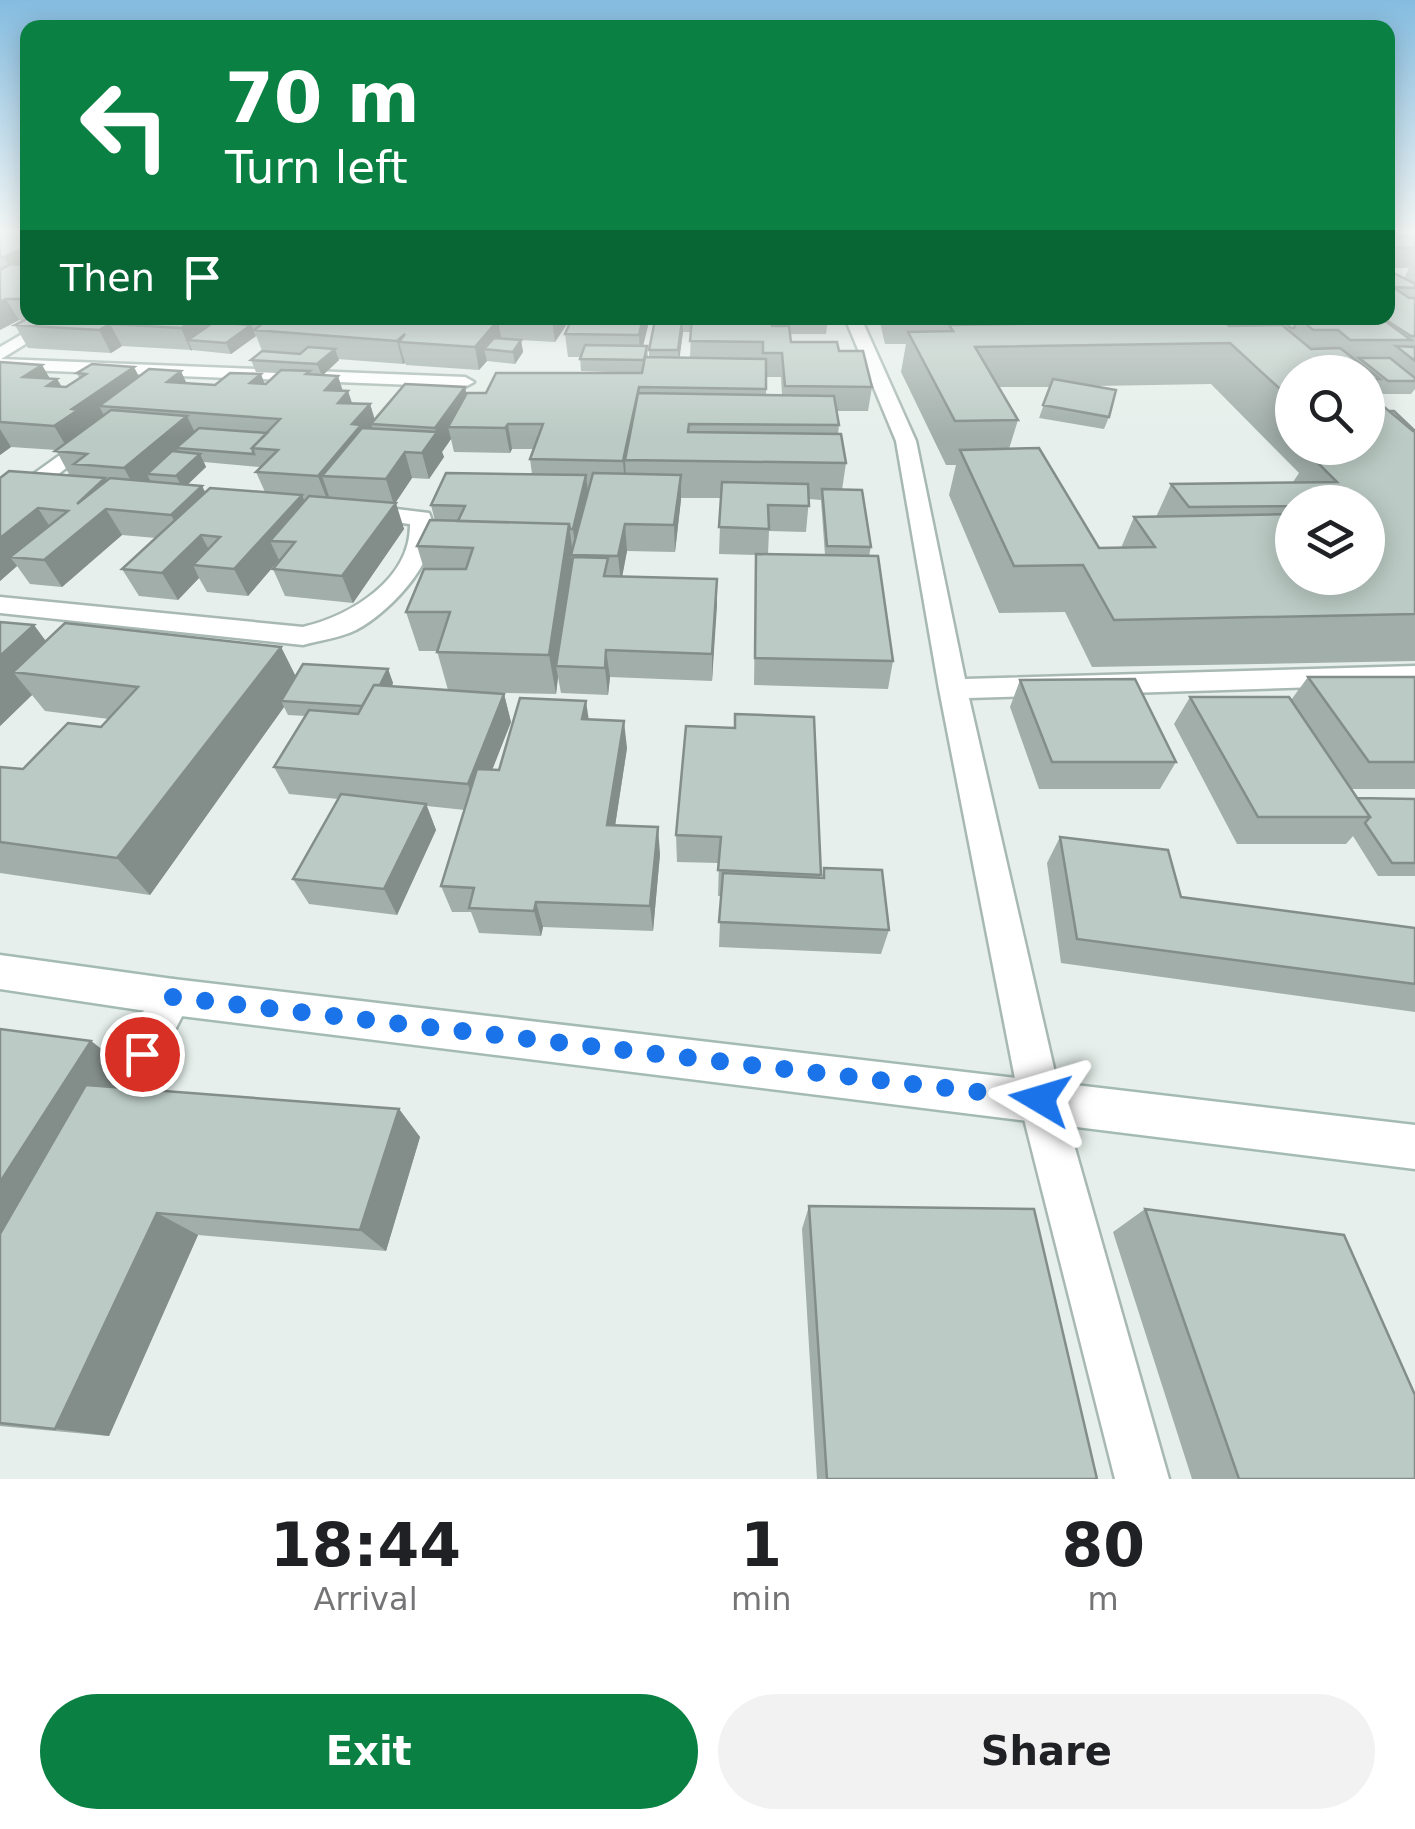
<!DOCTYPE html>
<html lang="en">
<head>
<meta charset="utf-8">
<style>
	:root { --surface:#fff; --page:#f2f2f2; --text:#202124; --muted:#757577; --accent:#0b8043 }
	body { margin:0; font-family:"DejaVu Sans",sans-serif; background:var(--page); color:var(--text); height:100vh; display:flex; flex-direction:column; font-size:38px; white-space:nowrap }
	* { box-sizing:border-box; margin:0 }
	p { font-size:32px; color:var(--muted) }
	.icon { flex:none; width:55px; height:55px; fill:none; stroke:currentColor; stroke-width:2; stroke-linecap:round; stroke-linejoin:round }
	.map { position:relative; height:1479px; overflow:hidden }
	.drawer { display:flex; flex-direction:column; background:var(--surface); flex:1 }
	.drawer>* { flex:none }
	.hud { position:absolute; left:20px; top:20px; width:1375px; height:305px; border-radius:20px; box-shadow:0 5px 25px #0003; background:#0b8043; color:#fff; overflow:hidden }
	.controls { position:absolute; left:1275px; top:355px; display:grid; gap:20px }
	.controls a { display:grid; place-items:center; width:110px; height:110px; border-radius:50%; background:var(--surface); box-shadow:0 5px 25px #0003; font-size:50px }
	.pin { position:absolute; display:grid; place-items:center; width:85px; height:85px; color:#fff; margin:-42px; border:5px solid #fff; border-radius:50%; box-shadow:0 2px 10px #0007 }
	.me { position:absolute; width:110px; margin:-55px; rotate:277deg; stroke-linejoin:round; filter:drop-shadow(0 0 8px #0008) }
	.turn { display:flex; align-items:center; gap:35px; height:210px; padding:0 40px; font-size:45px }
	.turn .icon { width:130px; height:130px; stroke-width:2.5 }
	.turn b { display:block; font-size:70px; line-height:85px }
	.then { display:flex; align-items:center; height:95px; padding:0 40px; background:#0003; gap:20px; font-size:38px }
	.eta { display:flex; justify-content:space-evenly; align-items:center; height:170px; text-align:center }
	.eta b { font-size:60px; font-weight:700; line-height:70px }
	.action { display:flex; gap:20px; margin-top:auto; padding:20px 40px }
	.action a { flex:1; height:115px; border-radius:60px; background:var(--accent); color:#fff; font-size:40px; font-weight:700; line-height:115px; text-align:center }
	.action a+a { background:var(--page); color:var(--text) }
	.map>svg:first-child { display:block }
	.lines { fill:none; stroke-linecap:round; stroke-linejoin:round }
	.street-casing { stroke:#a8b8b2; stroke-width:5 }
	.secondary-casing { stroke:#a4bbb3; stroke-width:5 }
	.street { fill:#fff; fill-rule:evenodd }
	.secondary { fill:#fff; fill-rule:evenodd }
	.wall { fill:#a1aea9; fill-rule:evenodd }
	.shaded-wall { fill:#838d89 }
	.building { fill:#bbcac4; stroke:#838d89; stroke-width:2.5 }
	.route { stroke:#1a73e8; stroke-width:18; stroke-dasharray:0 32.4 }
</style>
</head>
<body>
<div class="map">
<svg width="1415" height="1479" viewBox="0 0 1415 1479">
	<rect width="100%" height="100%" fill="#e6efeb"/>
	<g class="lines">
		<g class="street-casing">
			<path id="street" d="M50,318H68L1,359L465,377L474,382L465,387L0,369V347Z
				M845,318H861L916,441L965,679L1415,666V684L969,698L1061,1099L1169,1479H1115L1019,1099L939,689L896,441Z
				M1224,318H1241L1279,345L1327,372C1290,374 1249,344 1224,318Z
				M92,432L102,438L99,442L8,514L0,516V498Z
				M363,505L429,513C449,553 388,614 356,630C340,638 320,640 303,645L0,613V597L303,627C350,616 411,580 410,524L355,517L352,512L355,507Z
				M173,979L187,984L192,997L120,1136L105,1142L90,1136L84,1121L90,1106L159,984Z"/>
		</g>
		<g class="secondary-casing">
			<path id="secondary" d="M0,955L173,979L1415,1125V1169L173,1015L0,989Z"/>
		</g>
		<use href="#street" class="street"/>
		<use href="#secondary" class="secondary"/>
	</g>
	<path class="wall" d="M0,231H28V318H571L555,342L502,339L521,340L523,352L515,364L487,361L479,370L406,365L405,363L403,364L338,359L339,360L323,375L338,376L343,391H348L352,403L370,404L375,420L465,387L466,393H486L642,373L581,371L580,357H568L565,334L572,318H654L653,320H649L643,346H647L648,357H649V350L655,318H828L826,334H790L791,342L839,351L872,387L868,411H837L839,425L838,434L846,463L842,490L871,547L869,556L893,661L888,689L754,685L756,555L719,554L721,498H681L675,552L627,551L622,576L717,579L712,681L610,677L608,695L561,693L558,677L556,694L467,692L504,694L511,722L492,770H499L588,720L627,748L615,826L660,854L653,931L543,927L541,936L479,933L471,912H452L441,886L465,810L427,806L436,830L397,915L309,904L293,879L338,799L289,794L274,767L306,716L288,715L284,707L150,895L0,873V767L23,769L101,727L109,719L45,711L32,695L0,726V622L46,641L281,647L296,677L388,669L393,683L392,686L448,690L437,651H419L406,612L424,569L417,546L435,521L431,505L532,474L530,459L533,449H512L510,453L454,452L451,439L442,452L444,457L429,479L412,478L395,503L404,529L353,603L285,596L273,569L279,560L248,596L207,592L199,578L178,600L139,596L122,569L156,538L122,535L62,587L30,584L17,566L0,581V478L70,476L56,450L11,447L0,455V362L42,365L49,378L57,379L62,387H66L79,378L77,373L139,377L187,384L215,385L261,374L264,384H266L277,373L256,372L251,360L262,351L254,330L255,329H253L256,336L231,354L192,350L122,346L111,353L28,348L15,325L23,321L19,320L0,330ZM683,332H691L690,358H679ZM766,377H781L782,395H766ZM204,462L260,467L256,472L265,492H205L202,486L187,485L206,467ZM809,499L821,500L825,555L768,554L769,531L806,532Z
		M1388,231H1415V389L1411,394H1381L1375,388L1370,396L1415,430V661L1092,667L1065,612L999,613L949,495L956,465H946L901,372L906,344H885L879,318H1226L1230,320L1229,326H1278L1280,322L1278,320V318H1388V270L1404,278L1409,268H1388ZM1292,372H1368V448H1292ZM1211,384L1299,473L1293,482L1171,484L1156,517H1134L1121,548H1099L1009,449L1018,420L999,387H1050L1039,418L1104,429L1109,417L1094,386ZM1292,502H1368V578H1292Z
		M1308,677H1415V789H1351L1357,798L1415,799V876H1378L1353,836L1346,844H1237L1174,724L1190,697L1291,700Z
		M1020,680L1176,762L1160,789H1039L1010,707Z
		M814,717L820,878H822L824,868L889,930L881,954L719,947L721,896H718L719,863L677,862L676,835L735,728Z
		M1060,837L1181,897L1415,928V1012L1061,963L1047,863Z
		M0,1029L91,1041L131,1072L121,1088L399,1109L420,1137L386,1251L198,1235L109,1436L0,1426Z
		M809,1206L1097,1479H817L802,1229Z
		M1145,1209L1415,1479H1192L1113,1232Z"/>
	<path class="shaded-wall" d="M25,246L28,251V266L15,278L4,257Z
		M28,295V313L20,299Z
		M6,299L19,320L0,330V302Z
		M197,318H224L227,325L188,340L192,350L191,351L181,328Z
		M493,318H494L495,323L498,320L502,342L484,349L487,361L479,370L475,347Z
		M553,318H571L555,342L552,319Z
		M643,318H649V322L640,358L639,335Z
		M682,321L683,332L679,362L678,350Z
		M110,324L122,346L111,353L99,330Z
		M251,325L256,336L231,354L226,343Z
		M405,334L399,342L405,363L403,364L397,341Z
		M521,340L523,352L515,364L513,352Z
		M335,349L339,360L322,376L317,364Z
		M42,365L52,382L57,379L71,403L23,377Z
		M134,367L146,390L99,406L106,419L69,451L54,426L72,409Z
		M181,371L192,395L167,382Z
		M261,374L270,398L250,383Z
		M338,376L344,396L348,391L356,416L325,390Z
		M465,387L470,411L448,427L451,439L442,452L444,457L429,479L422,453L436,433L435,428Z
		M639,387L641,411L625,460L626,479L625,486L623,461Z
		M370,404L376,424H371L374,433L322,476L330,499L328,502L318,476L352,424Z
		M187,416L199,441L176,448L181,457L147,474L151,482L138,494L124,468Z
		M508,424L512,449L510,453L505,428Z
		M0,429L11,447L0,455Z
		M405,452L412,478L394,505L386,479Z
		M200,454L206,467L183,489L176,476Z
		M586,475L589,501L576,555L573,529Z
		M681,475V500L675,552L674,525Z
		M105,478L120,504L106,509L122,535L62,587L44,560L77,504Z
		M202,486L215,512L185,541L171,515Z
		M302,495L313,522L270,541L279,560L248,596L234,569Z
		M396,503L404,529L353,603L342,576Z
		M38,508L55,535L10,557L17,566L0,581V538Z
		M569,524L573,555H571L573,569L556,666L558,677L556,694L549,655Z
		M625,524L627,551L621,583L618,556Z
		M201,535L215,561L193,565L199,578L178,600L162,573Z
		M717,579V606L712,681V654Z
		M34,625L63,664L13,672L32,695L0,726V656Z
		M281,647L300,685L281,701L284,707L150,895L117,858Z
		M606,650L610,677L608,695L605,668Z
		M388,669L393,683L375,721L369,707Z
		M504,694L511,722L476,811L468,784Z
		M586,701L590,728L582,719Z
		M624,721L627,748L611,852L607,825Z
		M426,804L436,830L397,915L384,889Z
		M658,827L660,854L653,931L650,906Z
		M536,902L543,927L541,936L534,911Z
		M91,1041L131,1072L0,1291V1182Z
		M399,1109L420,1137L386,1251L360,1230Z
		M157,1213L198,1235L109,1436L55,1429Z"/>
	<path class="building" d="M13,231H28V246L4,257H0V237Z
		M1388,237H1415V248H1388Z
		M11,264L28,265V295L20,299H6L0,302V270Z
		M1388,270L1415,284V288L1393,287L1409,298H1415V336H1411L1383,318H1388Z
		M29,318H197L181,328L110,324L99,330L15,325Z
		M270,318H493L492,319L498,320L475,347L399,342L405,334L397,341L254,330Z
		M519,318H553L552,319Z
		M572,318H643L639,335L565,334Z
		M692,318H772V326H789L791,342H837L839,351H863L872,387L785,386L782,353H763V342L690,341Z
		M887,318H964L966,322L888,321Z
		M968,318H1053L1057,323L970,322Z
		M1058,318H1226L1230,320L1063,323Z
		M1299,318H1381L1411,340H1350L1338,330H1313Z
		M655,320L682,321L678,350H649Z
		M1281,320H1298L1294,328H1291Z
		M1223,321L1229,326L1282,325L1311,349L1340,348L1380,379H1368V372H1292V400L1230,343L975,347L1018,420L955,421L908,332L953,331L949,325Z
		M214,322L251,325L226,343L188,340Z
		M494,338L521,340L513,352L484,349Z
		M585,345L647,346L644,360L580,359Z
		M1396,346L1415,347V361Z
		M308,347L335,349L317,364L251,360L262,351L300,354Z
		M645,357L766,359V389L639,387L623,461L530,459L543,424H508L505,428L448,427L467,393H486L496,373H642Z
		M1359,358H1390L1415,378V381H1388Z
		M0,362L42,365L23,377L57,379L47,386L66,387L86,374L77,373L92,364L134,367L72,409L78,410L54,426L0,422Z
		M149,369L181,371L167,382L215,385L230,373L261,374L250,383L266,384L281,370L310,371L306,374L338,376L325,390L348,391L338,403L370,404L352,424L361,425L318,476L256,472L278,450L252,448L280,419L99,406Z
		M1053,379L1116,390L1109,417L1043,405Z
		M405,384L465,387L435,428L371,424Z
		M638,393L834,396L839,425L689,424L688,432L841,434L846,463L625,460Z
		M1368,394L1415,432V614L1114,620L1083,565L1014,566L960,450L1039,448L1099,548L1155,547L1134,517L1292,514V578H1368V513H1370L1368,511V502H1292V506L1189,507L1171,484L1337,482L1309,454H1351L1345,448H1368Z
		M111,410L187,416L124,468L74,464L87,454L55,451Z
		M1389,411H1394L1415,431H1413Z
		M199,428L267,433L252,448L254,454L176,448Z
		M362,428L437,432L422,453L405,452L386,479L322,476Z
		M172,451L200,454L176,476L147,474Z
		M9,471L105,478L77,504L110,478L202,486L171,515L106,509L44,560L10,557L68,511L38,508L0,538V478Z
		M446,473L586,475L573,529H570L569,524L458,521L465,506L431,505Z
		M593,473L681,475L674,525L625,524L618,556L571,555Z
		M722,482L808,484L809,506L768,505L769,529L719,527Z
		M210,488L302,495L234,569L193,565L220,537L201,535L162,573L122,569Z
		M822,489L862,490L871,547L827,546Z
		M309,496L396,503L342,576L273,569L295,542L270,541Z
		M430,520L569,524L549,655L437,652L450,612H406L424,569H466L473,548L417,546Z
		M756,554L878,556L893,661L755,658Z
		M573,557L608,558L604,576L717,579L712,654L606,650L605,668L556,666Z
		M0,622L34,625L0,656Z
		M65,623L281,647L117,858L0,842V767L23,769L68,723L101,727L138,687L13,672Z
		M303,664L388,669L380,685H374L362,706L281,701Z
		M1308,677H1415V762H1369Z
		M1135,679L1176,762H1052L1020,680Z
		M374,685L504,694L468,784L274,767L309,710L358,714Z
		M1190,697H1289L1370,817H1258Z
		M520,698L586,701L582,719L624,721L607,825L658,827L650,906L536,902L534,911L469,908L474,888L441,886L477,769L499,770Z
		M735,714L814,717L821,875L718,870L721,837L676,835L686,726L735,728Z
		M341,794L426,804L384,889L293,879Z
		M1357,798L1415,799V863H1392L1365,823L1370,817Z
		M1060,837L1168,850L1181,897L1415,928V984L1077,939Z
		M824,868L882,870L889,930L719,922L723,873L824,878Z
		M0,1029L91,1041L0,1182Z
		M86,1085L399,1109L360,1230L157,1213L55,1429L0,1423V1234Z
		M809,1206L1034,1209L1097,1479H827Z
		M1145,1209L1344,1235L1415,1395V1479H1239Z"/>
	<linearGradient id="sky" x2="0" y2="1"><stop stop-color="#84bce0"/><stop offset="0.53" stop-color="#f4f8f6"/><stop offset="1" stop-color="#f4f8f6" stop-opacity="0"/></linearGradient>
	<rect width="1415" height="438" fill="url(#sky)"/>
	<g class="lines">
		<path class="route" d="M142,1054L173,997L1040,1099"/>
	</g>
</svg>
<div class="controls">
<a><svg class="icon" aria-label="search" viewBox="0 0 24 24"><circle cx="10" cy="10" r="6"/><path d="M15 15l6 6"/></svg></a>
<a><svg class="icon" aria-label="layers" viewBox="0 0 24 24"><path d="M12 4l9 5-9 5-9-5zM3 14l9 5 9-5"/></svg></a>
</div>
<div class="pin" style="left:142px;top:1054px;background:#d93025"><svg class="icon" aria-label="arrive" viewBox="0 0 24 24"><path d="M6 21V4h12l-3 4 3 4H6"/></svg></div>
<svg class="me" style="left:1040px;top:1099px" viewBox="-20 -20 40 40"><path d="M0-17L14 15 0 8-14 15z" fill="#1a73e8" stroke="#fff" stroke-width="4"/></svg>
<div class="hud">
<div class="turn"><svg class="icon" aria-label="left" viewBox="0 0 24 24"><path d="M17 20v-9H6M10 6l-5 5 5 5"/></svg><div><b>70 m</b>Turn left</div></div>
<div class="then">Then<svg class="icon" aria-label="arrive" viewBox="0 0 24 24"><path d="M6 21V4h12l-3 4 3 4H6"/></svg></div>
</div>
</div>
<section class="drawer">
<div class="eta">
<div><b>18:44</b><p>Arrival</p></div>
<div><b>1</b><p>min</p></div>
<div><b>80</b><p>m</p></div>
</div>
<div class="action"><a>Exit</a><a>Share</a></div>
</section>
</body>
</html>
